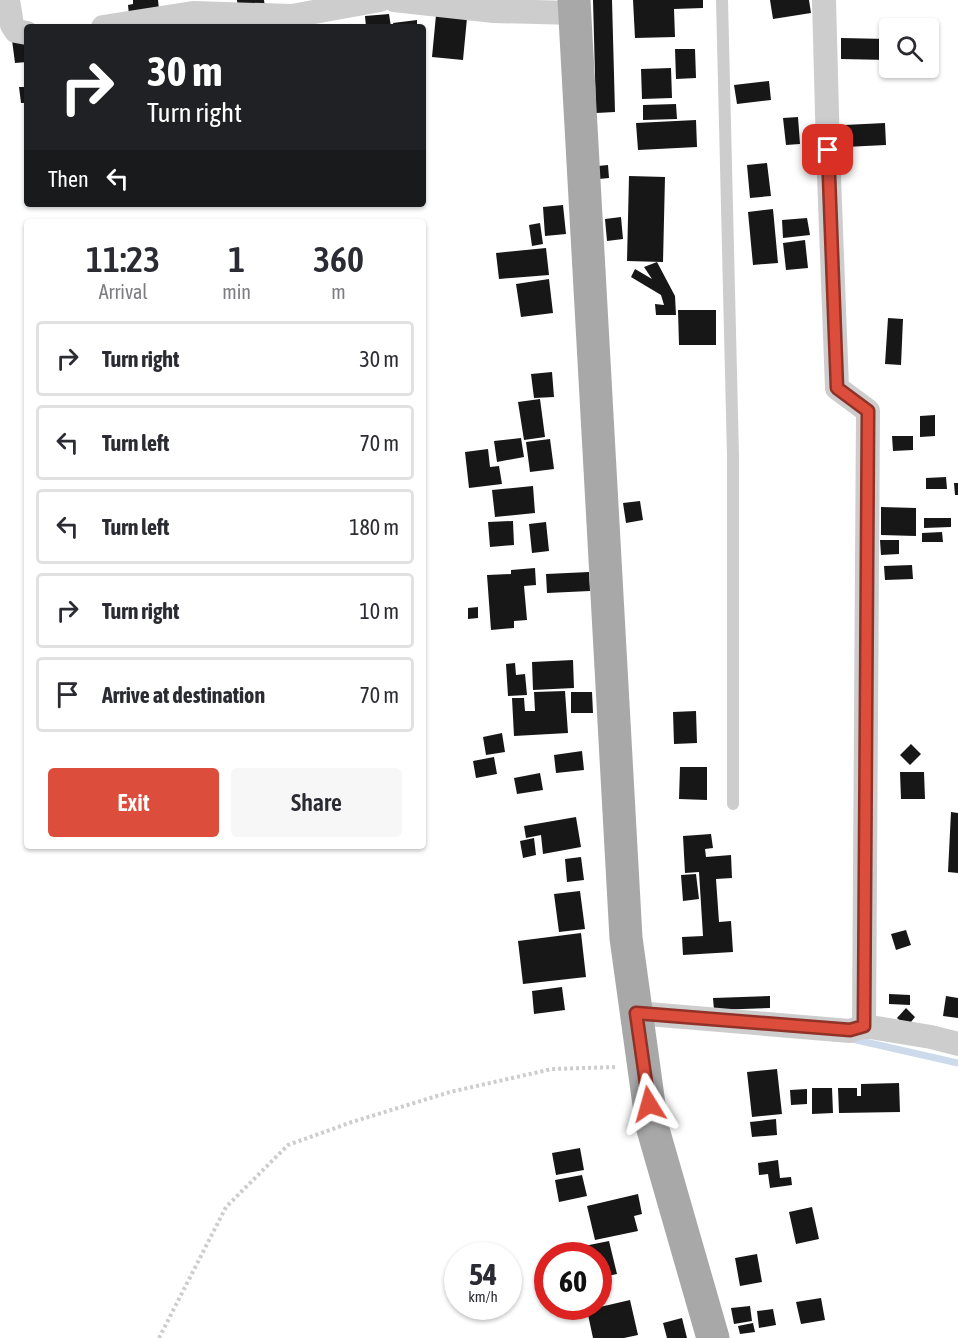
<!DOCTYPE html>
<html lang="en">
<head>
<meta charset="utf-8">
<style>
	:root { --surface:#fff; --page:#f7f7f7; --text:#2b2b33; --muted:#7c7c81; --line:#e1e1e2; --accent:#dd4d3c }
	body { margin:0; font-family:"Asap Condensed",sans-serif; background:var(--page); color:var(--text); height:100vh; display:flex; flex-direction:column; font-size:22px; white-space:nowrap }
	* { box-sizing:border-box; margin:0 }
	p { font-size:20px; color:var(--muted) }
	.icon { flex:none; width:33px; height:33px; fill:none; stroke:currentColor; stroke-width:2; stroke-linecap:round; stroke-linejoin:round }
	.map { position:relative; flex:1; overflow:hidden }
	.drawer { position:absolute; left:24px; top:219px; width:402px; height:630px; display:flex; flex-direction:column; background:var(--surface); border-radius:6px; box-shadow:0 2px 4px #0004 }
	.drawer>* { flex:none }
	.banner { position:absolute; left:24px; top:24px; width:402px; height:183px; border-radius:6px; box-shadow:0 2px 4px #0004; background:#202124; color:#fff; overflow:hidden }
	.tools { position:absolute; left:879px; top:18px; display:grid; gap:12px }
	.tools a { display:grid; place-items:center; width:60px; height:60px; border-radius:6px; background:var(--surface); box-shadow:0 2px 4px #0004; font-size:30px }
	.speed { position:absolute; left:444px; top:1242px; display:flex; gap:12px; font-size:30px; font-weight:700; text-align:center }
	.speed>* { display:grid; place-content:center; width:78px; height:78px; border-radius:50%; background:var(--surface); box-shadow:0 2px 4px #0004; line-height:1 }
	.speed small { font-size:15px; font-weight:400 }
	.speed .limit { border:9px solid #d22; background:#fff; color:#111 }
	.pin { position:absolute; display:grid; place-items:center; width:51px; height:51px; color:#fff; margin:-26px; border-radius:12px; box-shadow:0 3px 9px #0006 }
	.me { position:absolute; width:66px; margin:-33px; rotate:352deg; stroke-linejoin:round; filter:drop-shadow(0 0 4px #0008) }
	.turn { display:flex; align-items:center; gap:21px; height:126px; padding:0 24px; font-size:27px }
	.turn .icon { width:78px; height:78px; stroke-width:2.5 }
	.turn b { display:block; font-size:42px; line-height:51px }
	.then { display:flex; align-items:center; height:57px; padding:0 24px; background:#0003; gap:12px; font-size:22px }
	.eta { display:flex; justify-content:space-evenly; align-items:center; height:102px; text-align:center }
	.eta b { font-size:36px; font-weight:600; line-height:42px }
	.primary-button { display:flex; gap:12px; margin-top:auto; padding:12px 24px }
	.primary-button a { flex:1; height:69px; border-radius:6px; background:var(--accent); color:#fff; font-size:24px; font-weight:600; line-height:69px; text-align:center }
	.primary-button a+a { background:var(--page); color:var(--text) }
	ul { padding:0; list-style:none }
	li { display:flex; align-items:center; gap:18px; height:75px; margin:0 12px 9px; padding:0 12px; border:3px solid var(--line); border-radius:6px }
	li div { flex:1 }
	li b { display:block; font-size:22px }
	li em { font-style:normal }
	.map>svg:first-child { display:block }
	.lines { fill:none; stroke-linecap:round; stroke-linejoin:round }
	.stream { stroke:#ccdaeb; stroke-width:7 }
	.building { fill:#171717 }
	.path { stroke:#cdcdcd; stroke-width:4; stroke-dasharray:3 3; stroke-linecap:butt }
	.lane { stroke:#cdcdcd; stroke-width:12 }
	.street { stroke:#cdcdcd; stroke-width:24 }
	.primary { stroke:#a8a8a8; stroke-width:33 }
	.route-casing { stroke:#903227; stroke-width:15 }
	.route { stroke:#dd4d3c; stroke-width:10 }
</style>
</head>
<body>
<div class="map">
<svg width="958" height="1338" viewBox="0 0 958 1338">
	<rect width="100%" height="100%" fill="#fff"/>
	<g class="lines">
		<path class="stream" d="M852,1039L958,1063"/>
	</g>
	<path class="building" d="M133,0H158L159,10L129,15L128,5L133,4Z
		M237,0H264L265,7L238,10Z
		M593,0H612L615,112L596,113Z
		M633,0H703V8L674,9L675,37L635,38Z
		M770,0H809L811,13L773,19Z
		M389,14L391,27H366L365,16Z
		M436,15L467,18L463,60L432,57Z
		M417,20V27H394L393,23Z
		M841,38L888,39V60L841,59Z
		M27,39V62L15,63L12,40Z
		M675,49H695L696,78L676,79Z
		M671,68L672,98L642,99L641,69Z
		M769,81L771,100L737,104L734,85Z
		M19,87H27V103H21Z
		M676,104L677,119L643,120V105Z
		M798,117L800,144L786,145L783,118Z
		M696,120L697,147L638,150L636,123Z
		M885,123L886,145L845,147L844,125Z
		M767,163L771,196L750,198L747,165Z
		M608,165L609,178L599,179L598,166Z
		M629,176L665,177L663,262L627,261Z
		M563,205L566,234L545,236L543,207Z
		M773,209L778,263L753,265L748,212Z
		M621,217L623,239L607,241L605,219Z
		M807,218L810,235L783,238L782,220Z
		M540,223L543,244L532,246L529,225Z
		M805,240L808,268L786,270L783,243Z
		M546,248L549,275L499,279L496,253Z
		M657,262L675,296L676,315H656L655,304L664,305L661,295L631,277L635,269L652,279L644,267Z
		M549,279L553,313L521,317L516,284Z
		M678,310H716V345H679Z
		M888,318L903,319L901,365L885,364Z
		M552,372L554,397L534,398L531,374Z
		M540,399L545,437L524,440L518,402Z
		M935,415V436L920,437V416Z
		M892,436H913V450L893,451Z
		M521,438L524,457L497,462L494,441Z
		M550,439L554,469L530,472L526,442Z
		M488,449L490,467L499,466L502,484L469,488L465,452Z
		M946,477L947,489H926V478Z
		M954,483H958V495H955Z
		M533,486L535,513L495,517L492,490Z
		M640,501L643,520L626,523L623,503Z
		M881,507L916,508V536L881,535Z
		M924,518H951V527L924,528Z
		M513,521L514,545L490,547L488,522Z
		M546,522L549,551L532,553L529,524Z
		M942,532L943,542H922V533Z
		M880,540H899V554L881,555Z
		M912,565L913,579L885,580L884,566Z
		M535,568L536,585L524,586L527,620L514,621V628L491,630L487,575L511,574V570Z
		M589,572L590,591L547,593L546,574Z
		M478,607V618L468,619V608Z
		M573,660L574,688L533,690L532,662Z
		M515,663L516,675L525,674L527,695L508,696L506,664Z
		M565,691L568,733L514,736L512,698H524L525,711H535L534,692Z
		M571,692H592L593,713H571Z
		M696,711L697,743L674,744L673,712Z
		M502,733L505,752L486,755L483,737Z
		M911,744L921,754L910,765L900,755Z
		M582,751L584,770L556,773L554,755Z
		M494,757L497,774L476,778L473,761Z
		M680,767H707V800L679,799Z
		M900,772H924L925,799H901Z
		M540,773L543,790L517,794L514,778Z
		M951,812L958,813V873L948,872Z
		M576,817L581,847L543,854L541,835L526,838L524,826Z
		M711,834L713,848L705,849L706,857L731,855L732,878L716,879L719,922L731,921L733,952L683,955L682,937L703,936L699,872L685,873L683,836Z
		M534,838L536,855L523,858L520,841Z
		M581,857L584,880L567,882L565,859Z
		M696,874L699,899L683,901L681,875Z
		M580,891L585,929L559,932L554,894Z
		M906,930L911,945L896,950L891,934Z
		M581,933L586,977L523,984L518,941Z
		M562,987L565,1010L534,1014L532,991Z
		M889,994L910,995V1005L889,1004Z
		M770,996V1008L714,1010L713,998Z
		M946,996L958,998V1018L943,1016Z
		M906,1008L915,1017L907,1027L897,1018Z
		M777,1069L782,1114L752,1117L747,1072Z
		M899,1083L900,1112L839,1113L838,1088H857V1096H861V1084Z
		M812,1088H832L833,1113L812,1114Z
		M807,1089V1104L791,1105L790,1090Z
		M776,1119L777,1135L752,1137L750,1122Z
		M580,1148L584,1170L556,1175L552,1153Z
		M778,1160L780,1178L791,1177L792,1185L770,1188L768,1174L759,1175L758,1163Z
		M582,1175L587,1196L559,1202L555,1180Z
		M638,1194L642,1214L634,1216L638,1231L595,1240L587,1206Z
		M812,1207L819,1239L796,1244L789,1212Z
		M609,1241L617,1274L598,1278V1256H555L554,1252Z
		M757,1254L762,1282L740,1286L735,1258Z
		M821,1298L825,1320L801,1324L796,1302Z
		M630,1300L638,1335L624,1338H593L587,1310Z
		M750,1306L752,1321L734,1324L731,1308Z
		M773,1309L776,1325L759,1328L757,1311Z
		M682,1318L687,1338H667L663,1323Z
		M753,1323L755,1332L740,1334L738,1326Z"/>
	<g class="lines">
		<path class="path" d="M159,1338L226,1207L288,1145L352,1122L450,1092L552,1069L617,1067"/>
		<path class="lane" d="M722,0L733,456V804"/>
		<path class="street" d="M8,0L12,25L16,31L27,33
			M394,0L494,11L575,13
			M103,27L193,13L292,16L380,0
			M636,1013L850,1031L864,1026L868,411L837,388L828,150L824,0
			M864,1026L931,1037L958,1044"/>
		<path class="primary" d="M574,0L626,938L652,1126L713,1338"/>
	</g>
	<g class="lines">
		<g class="route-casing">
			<path id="route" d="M649,1104L636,1013L850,1030L864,1026L868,411L837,388L828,150"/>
		</g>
		<use href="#route" class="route"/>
	</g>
</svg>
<div class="tools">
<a><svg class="icon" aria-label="search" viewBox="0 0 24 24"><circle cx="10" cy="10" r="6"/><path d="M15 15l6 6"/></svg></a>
</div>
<div class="speed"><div>54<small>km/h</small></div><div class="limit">60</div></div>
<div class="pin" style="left:828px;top:150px;background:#d93025"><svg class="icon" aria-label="arrive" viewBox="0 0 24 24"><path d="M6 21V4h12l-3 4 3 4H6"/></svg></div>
<svg class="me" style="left:649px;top:1104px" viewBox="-20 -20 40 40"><path d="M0-17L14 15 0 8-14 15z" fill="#dd4d3c" stroke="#fff" stroke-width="4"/></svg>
<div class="banner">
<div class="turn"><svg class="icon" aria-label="right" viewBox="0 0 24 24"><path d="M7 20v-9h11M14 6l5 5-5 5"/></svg><div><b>30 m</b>Turn right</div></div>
<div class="then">Then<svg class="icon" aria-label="left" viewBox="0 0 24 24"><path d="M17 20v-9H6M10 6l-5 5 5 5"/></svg></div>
</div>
<section class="drawer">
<div class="eta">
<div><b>11:23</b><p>Arrival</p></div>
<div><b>1</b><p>min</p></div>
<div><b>360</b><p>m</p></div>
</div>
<ul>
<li><svg class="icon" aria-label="right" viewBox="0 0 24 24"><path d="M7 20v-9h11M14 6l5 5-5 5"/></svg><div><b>Turn right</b></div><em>30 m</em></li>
<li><svg class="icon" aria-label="left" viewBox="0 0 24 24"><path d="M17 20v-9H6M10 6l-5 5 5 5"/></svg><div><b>Turn left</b></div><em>70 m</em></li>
<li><svg class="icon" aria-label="left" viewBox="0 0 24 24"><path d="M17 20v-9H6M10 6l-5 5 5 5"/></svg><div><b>Turn left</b></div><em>180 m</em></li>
<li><svg class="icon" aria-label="right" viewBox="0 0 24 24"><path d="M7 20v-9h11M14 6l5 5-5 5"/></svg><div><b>Turn right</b></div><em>10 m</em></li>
<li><svg class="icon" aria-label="arrive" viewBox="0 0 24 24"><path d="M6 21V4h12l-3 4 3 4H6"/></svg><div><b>Arrive at destination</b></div><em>70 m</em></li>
</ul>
<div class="primary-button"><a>Exit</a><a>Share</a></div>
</section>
</div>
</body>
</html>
